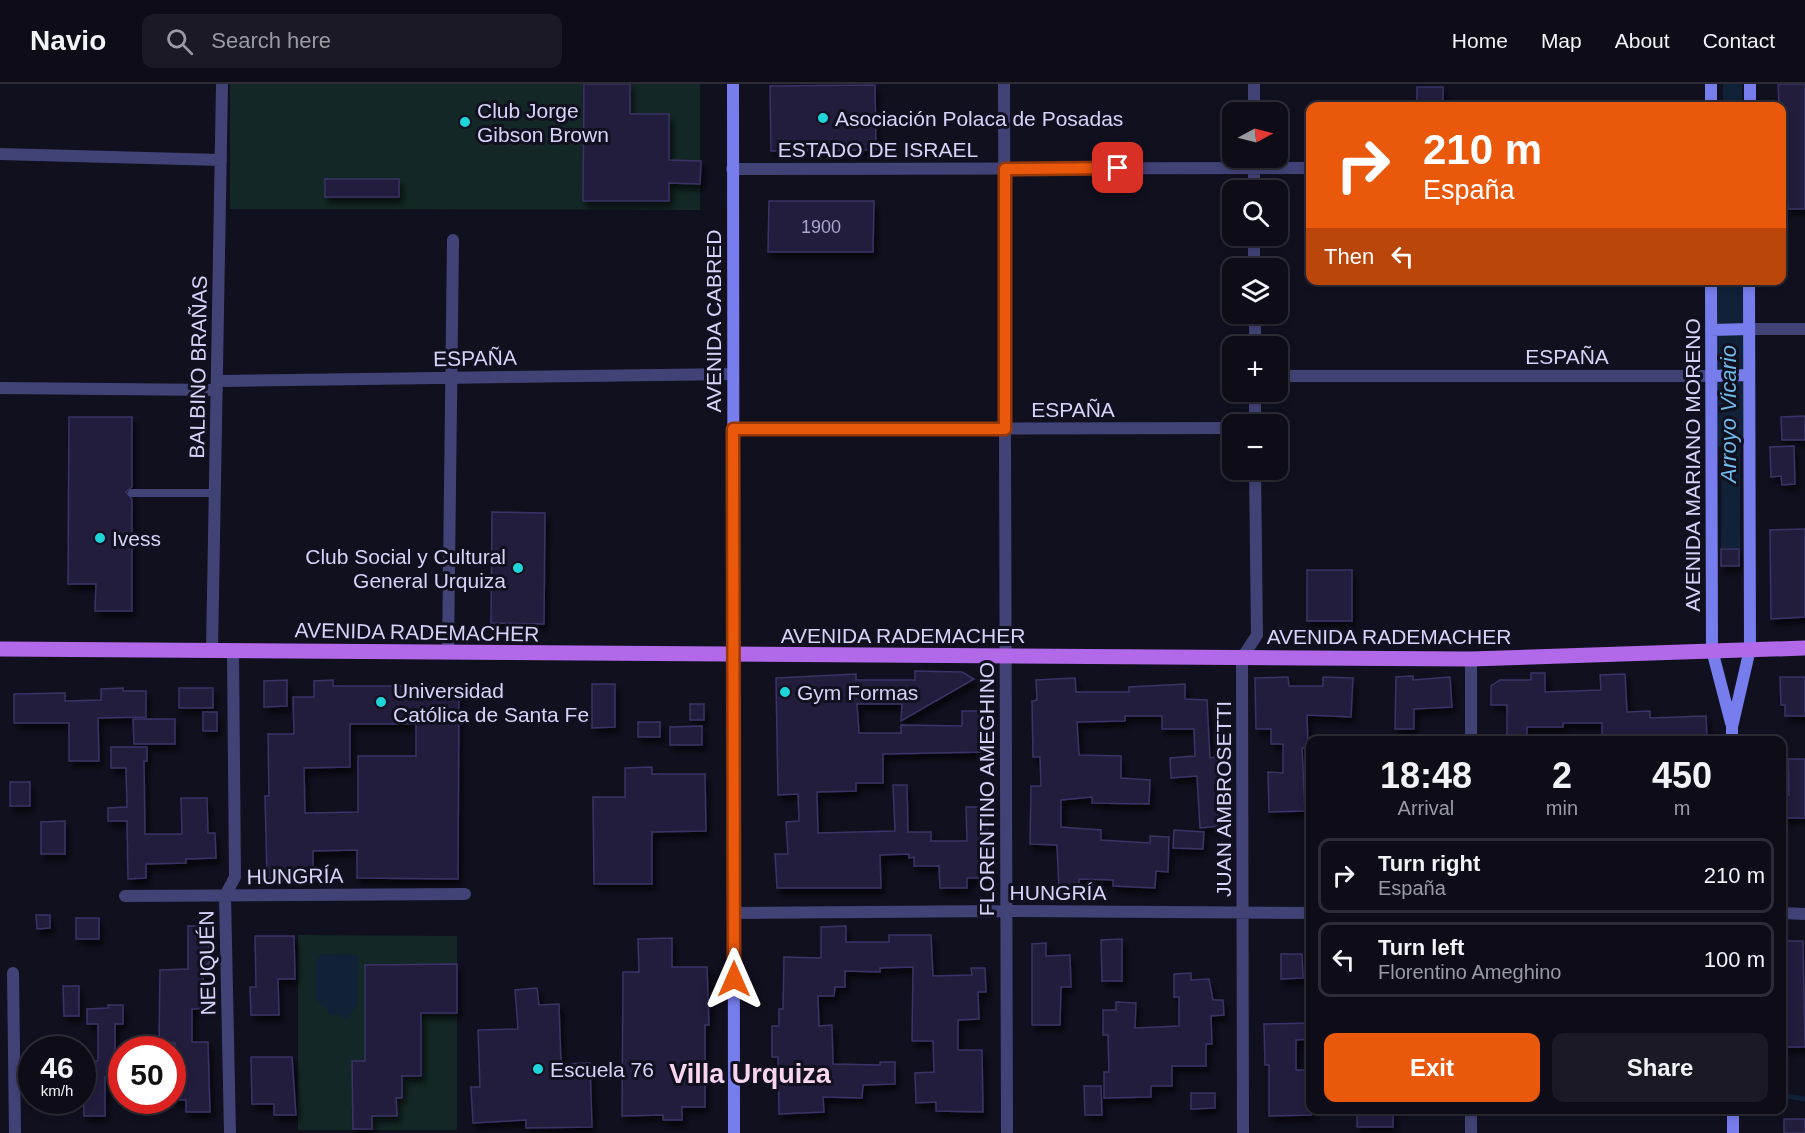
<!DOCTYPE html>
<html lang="en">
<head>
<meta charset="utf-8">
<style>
	:root { --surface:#0d0c17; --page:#1b1a24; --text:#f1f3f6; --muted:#9a9ba1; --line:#2d2c36; --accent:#ea580c }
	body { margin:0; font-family:Arial,sans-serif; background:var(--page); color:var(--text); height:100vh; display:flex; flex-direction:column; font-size:22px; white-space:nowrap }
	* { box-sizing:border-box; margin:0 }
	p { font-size:20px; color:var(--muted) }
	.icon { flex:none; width:33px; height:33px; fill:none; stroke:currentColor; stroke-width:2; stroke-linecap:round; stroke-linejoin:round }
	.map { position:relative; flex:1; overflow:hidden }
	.sheet { position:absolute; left:1306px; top:652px; width:480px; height:378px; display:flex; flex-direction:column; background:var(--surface); border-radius:12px; box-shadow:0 3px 9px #0003,0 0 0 2px var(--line) }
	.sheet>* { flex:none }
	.banner { position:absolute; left:1306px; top:18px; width:480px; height:183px; border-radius:12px; box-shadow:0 3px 9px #0003,0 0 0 2px var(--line); background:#ea580c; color:#fff; overflow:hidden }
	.needle { width:39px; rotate:83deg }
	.tools { position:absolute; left:1222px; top:18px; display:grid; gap:12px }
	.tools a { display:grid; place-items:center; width:66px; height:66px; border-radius:12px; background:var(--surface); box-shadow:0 3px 9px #0003,0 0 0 2px var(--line); font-size:30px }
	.speed { position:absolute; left:18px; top:952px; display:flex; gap:12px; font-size:30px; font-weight:700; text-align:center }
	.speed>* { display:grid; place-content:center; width:78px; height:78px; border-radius:50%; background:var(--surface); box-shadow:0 3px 9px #0003,0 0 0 2px var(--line); line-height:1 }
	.speed small { font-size:15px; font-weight:400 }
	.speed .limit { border:9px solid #d22; background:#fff; color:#111 }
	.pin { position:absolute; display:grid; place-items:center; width:51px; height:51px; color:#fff; margin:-26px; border-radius:12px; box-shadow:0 3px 9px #0006 }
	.me { position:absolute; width:66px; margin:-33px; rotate:0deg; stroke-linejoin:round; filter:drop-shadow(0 0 4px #0008) }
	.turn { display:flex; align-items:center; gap:21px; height:126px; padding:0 18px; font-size:27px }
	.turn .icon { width:78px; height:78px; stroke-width:2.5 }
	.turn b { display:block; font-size:42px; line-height:51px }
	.then { display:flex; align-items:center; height:57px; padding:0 18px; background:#0003; gap:12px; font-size:22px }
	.eta { display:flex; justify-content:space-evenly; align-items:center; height:102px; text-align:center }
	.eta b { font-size:36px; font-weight:700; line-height:42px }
	.primary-button { display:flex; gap:12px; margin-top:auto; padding:12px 18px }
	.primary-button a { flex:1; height:69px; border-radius:12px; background:var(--accent); color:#fff; font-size:24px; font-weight:700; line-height:69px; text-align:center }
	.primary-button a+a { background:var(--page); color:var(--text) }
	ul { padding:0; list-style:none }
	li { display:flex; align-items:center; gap:18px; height:75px; margin:0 12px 9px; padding:0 6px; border:3px solid var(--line); border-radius:12px }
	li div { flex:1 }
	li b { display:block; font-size:22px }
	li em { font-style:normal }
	header { display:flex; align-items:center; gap:36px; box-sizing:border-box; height:84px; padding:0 30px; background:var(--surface); border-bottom:2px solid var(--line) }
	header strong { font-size:28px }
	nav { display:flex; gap:33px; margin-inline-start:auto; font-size:21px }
	.search { width:420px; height:54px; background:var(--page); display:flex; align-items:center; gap:15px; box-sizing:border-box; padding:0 21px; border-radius:12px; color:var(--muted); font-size:22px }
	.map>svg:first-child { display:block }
	.green { fill:#132826 }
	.water { fill:#102138 }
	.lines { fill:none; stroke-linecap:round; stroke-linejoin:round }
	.stream { stroke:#102138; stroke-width:5 }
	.river { stroke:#102138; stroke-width:32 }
	.building { fill:#221e3d; stroke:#3a3366; stroke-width:1.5; fill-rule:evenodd; filter:url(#shadow) }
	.service { stroke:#414377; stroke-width:8 }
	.minor { stroke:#414377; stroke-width:12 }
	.secondary { stroke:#777dec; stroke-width:12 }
	.primary { stroke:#b169ea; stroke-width:15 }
	.route-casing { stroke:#983908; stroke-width:15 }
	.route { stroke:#ea580c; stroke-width:10 }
	.poi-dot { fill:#1ed5da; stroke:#11101f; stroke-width:2 }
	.labels { text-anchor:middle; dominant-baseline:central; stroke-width:6; stroke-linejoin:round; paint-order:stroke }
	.number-label { font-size:18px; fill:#a8a6ca }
	.poi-label { font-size:21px; fill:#d5d3f9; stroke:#11101f; text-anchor:start }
	.street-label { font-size:21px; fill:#d5d3f9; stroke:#11101f }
	.water-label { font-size:22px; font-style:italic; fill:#6fbbeb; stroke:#11101f }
	.district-label { font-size:27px; font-weight:bold; fill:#f9d5ef; stroke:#11101f }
</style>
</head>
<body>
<header>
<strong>Navio</strong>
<div class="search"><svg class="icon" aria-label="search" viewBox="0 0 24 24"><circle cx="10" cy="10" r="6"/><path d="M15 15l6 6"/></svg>Search here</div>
<nav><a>Home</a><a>Map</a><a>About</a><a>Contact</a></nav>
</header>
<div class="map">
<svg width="1805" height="1049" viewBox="0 0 1805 1049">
	<defs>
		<filter id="shadow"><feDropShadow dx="3.5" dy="6" stdDeviation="3" flood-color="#0009"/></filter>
	</defs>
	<rect width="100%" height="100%" fill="#11101f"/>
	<path class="green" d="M230,0H700V126L230,125Z
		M298,851L457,852V1046H298Z"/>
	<path class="water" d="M1723,0H1742V22H1723Z
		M1722,197H1741V228H1722Z
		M1722,306H1740V464H1721Z
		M321,870L358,871V919L347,936L339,930L330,931L326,924L316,917V878Z"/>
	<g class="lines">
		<path class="stream" d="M1782,1011L1805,1015"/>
		<path class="river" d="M1728,349L1729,196"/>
	</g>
	<path class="building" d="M584,0H630V30H669V76L701,77L700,100L669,99V117H583Z
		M1778,0H1805V125H1788L1787,110H1784L1782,22H1779Z
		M875,1L876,66L771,67L770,2Z
		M1417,3H1443V22H1417Z
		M325,95H399V113H325Z
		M769,117H874L873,168H768Z
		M1805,332V356H1782L1781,333Z
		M69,333H132V403L126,408L132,415V527H95L96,500H68Z
		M1794,362L1795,400L1782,401L1781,392L1771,393L1770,363Z
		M492,428L545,429L544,540L491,539Z
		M1805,445V533L1771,535L1770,446Z
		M1721,465H1739V482H1721Z
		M1307,486H1352V537H1307Z
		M915,587L962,588L974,595L901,637L902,620H857L859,649H901V641L962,642V627H986V668L883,670V699H856V707L817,708L818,749L895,747L893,701H907L908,748H931V757H967L966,723H987L989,794H967V804H940L939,782H914V773L909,774V770L880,771L881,804H777L775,770H788L786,738L799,737L798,710L778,711L776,594L856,590V596H915Z
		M1531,589H1545V608L1601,606L1600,591L1625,590L1627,628L1650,627V634L1706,632L1707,653L1602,657V639H1563V643H1527V656H1507V621H1491V602L1500,596H1531Z
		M1413,592V596L1450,593L1452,623L1414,625V645H1395L1396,593Z
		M1288,593L1289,602H1323V593L1353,594L1351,633L1307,631L1308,664H1302L1305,727L1269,728L1268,688L1283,689V660H1271V645H1256L1255,594Z
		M1780,593H1805V632H1785V621H1781Z
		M1075,594L1076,608H1129V603L1185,600V615L1207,616L1210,674L1217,673L1221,742L1200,744L1197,692L1171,694L1170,674L1195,672L1194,645H1162V632H1125V637L1077,638L1079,671L1121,672V694L1150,696L1149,720L1092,719V713L1061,716V743L1101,746V756L1150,759V752L1169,753L1168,788L1156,787L1155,804L1113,802V796L1079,795V806L1059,807L1057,761L1030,760L1031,702H1041L1040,673H1033L1032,617L1037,616L1036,596Z
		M287,596V622L264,623V597Z
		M333,596V602H459L458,795L357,794V766L313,767V794H267L265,712H269L268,650H294L293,613H314V597ZM350,640H416V672H358V728L305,729L304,684L350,683Z
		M592,600H615V643L592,644Z
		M123,604V607H146V633L98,634L99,677H69V639H14V610L65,609V617L101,616V605Z
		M179,604H213V624H179Z
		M690,620H704V636H690Z
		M203,628H217V647H203Z
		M133,635H175V660H134Z
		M638,638H660V653H638Z
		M702,642V661H670V643Z
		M111,663H147V677H144L145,750H182L181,714H207L208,749H215L216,774L186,775V779L146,780V794L128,795L127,737H108V724L127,723L126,684H111Z
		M1788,675H1805V734H1782V711H1789Z
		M652,683V690H705L706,747L652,748V800H594L593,713H625V684Z
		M10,698H30V722H10Z
		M65,737V770H41V738Z
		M1174,746L1204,748L1203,765L1173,764Z
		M36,831H50V844L37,845Z
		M76,834H99V855H76Z
		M188,842H208L209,880L203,881L204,925H192V958H208L210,1028H186V1016H172L175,959H159L160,886L188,885Z
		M846,842V858H889V851H931L933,892L972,891L971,884H985L986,908H978L979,935L958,936V966H982L983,1028L936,1027V1018L916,1019L915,989L934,988L933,957H912L913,883L880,884V888L845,887V903H835L834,912H818L819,942L832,941L833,980L880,981V978H895V1000L863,1001L862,1014L823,1013L824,1028L779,1030L778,973H772V942H779V925H783L784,873L821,874V843Z
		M255,852H294L295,895H278L279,931H251L250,903H256Z
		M672,854V883H707L709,941H705V1023H682V1036H663V1031L622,1032L623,888H639L638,855Z
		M1122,855V897H1102L1101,856Z
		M1782,857H1803L1805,963H1784L1787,892H1782Z
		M1046,859V872L1070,871L1071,903H1061L1060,941H1032V860Z
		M1281,870H1302L1303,894L1281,895Z
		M457,880V929H421V992H402V1014H396L397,1032H372V1045H353L352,977H365V881Z
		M1191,889V896L1209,895L1213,916H1223L1224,931L1211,932L1212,960H1206V982H1172V1002H1151V1013L1104,1014V988H1109L1108,951H1103V926H1116V918L1136,919L1135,944L1179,942V913H1174V890Z
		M63,902H79V932H64Z
		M537,904L539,921L559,920L561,980L590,979L592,1043L526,1044V1036L473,1039L471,1003H480L478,946L518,945L515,906Z
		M108,921H123V940H115V975L122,974V992L105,993V1032H84L82,978L98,977V940H87V925L108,924Z
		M1311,939V955L1296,956V986H1311V1031L1269,1032V981H1265L1264,940Z
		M251,973H292L296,1031H274V1020H252Z
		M1084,1002H1101L1102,1031H1085Z
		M1191,1009H1215V1024L1191,1025Z
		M1357,1026H1393V1043H1357Z
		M1784,1035H1805V1049H1784Z"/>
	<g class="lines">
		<path class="service" d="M132,409H215"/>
		<path class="minor" d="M1004,0L1007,1049
			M1254,0V28
			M0,70L221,76
			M1254,74V106
			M732,85L1311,84
			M1254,152V184
			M1255,230V262
			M1749,245H1805
			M1278,292H1711
			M217,297L733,290
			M0,304L217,306
			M1255,308V340
			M733,345L1233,344
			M212,567L222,0
			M448,569L453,156
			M1471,575V657
			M125,812L465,810
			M734,829L1005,827L1311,829
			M1782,829L1805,830
			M13,889L15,1049
			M1471,1026V1049
			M230,1049L225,812L235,793L233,567
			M1243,1049L1242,574L1257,551L1255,386"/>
		<path class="secondary" d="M733,0L734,1049
			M1711,0V22
			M1750,22V0
			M1711,196L1712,566L1731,639
			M1711,246L1749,245
			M1711,292L1749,291
			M1732,657V643L1750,565L1749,196
			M1733,1026V1049"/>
		<path class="primary" d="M0,565L1471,575L1805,564"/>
	</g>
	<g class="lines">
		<g class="route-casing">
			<path id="route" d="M734,895L733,345H1005V85L1118,84"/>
		</g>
		<use href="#route" class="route"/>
	</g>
	<g class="poi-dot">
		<circle cx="823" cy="34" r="6"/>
		<circle cx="465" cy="38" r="6"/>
		<circle cx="100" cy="454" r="6"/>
		<circle cx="518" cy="484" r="6"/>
		<circle cx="785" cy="608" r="6"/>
		<circle cx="381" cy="618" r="6"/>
		<circle cx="538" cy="985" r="6"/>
	</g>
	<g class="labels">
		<g class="number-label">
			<text x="821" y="143">1900</text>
		</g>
		<g class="poi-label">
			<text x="477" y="26">Club Jorge<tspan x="477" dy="24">Gibson Brown</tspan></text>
			<text x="835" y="34">Asociación Polaca de Posadas</text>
			<text x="112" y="454">Ivess</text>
			<text x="506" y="472" text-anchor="end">Club Social y Cultural<tspan x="506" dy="24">General Urquiza</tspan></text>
			<text x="393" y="606">Universidad<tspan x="393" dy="24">Católica de Santa Fe</tspan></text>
			<text x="797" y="608">Gym Formas</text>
			<text x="550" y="985">Escuela 76</text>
		</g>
		<g class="street-label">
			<text x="878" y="65">ESTADO DE ISRAEL</text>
			<text transform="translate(713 237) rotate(-90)">AVENIDA CABRED</text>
			<text x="1567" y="272">ESPAÑA</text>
			<text transform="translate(475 274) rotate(-1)">ESPAÑA</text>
			<text transform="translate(198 283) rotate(-89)">BALBINO BRAÑAS</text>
			<text x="1073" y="325">ESPAÑA</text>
			<text transform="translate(1692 381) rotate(-90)">AVENIDA MARIANO MORENO</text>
			<text transform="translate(417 548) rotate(1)">AVENIDA RADEMACHER</text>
			<text x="903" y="551">AVENIDA RADEMACHER</text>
			<text x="1389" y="552">AVENIDA RADEMACHER</text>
			<text transform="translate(986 705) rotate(-90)">FLORENTINO AMEGHINO</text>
			<text transform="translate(1223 715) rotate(-90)">JUAN AMBROSETTI</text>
			<text transform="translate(295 792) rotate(-1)">HUNGRÍA</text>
			<text x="1058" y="808">HUNGRÍA</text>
			<text transform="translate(207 879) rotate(-91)">NEUQUÉN</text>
		</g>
		<g class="water-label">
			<text transform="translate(1728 330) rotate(-90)">Arroyo Vicario</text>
		</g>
		<g class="district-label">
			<text x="750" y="990">Villa Urquiza</text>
		</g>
	</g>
</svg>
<div class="tools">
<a><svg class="needle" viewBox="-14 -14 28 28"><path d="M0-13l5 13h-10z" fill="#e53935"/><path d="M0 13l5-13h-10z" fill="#9a9ba1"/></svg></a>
<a><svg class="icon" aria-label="search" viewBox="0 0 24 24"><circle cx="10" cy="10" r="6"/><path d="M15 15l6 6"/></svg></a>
<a><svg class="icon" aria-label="layers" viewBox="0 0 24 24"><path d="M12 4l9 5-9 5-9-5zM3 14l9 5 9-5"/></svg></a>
<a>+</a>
<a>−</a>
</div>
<div class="speed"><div>46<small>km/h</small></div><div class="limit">50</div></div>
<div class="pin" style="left:1118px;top:84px;background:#d93025"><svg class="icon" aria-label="arrive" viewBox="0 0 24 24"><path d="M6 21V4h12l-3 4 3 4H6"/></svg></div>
<svg class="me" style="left:734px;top:895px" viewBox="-20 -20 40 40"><path d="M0-17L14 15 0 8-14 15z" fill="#ea580c" stroke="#fff" stroke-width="4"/></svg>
<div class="banner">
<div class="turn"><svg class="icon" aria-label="right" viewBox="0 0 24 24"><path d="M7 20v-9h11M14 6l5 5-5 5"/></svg><div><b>210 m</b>España</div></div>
<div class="then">Then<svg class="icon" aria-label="left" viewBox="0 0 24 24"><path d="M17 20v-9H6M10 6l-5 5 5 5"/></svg></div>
</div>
<section class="sheet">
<div class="eta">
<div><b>18:48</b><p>Arrival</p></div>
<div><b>2</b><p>min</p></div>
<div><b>450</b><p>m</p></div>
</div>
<ul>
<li><svg class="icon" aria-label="right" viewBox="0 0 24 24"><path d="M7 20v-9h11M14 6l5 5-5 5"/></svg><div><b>Turn right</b><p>España</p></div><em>210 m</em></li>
<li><svg class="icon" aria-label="left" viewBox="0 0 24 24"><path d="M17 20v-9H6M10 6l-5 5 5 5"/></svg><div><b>Turn left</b><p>Florentino Ameghino</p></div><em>100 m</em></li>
</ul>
<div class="primary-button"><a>Exit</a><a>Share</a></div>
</section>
</div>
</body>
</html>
